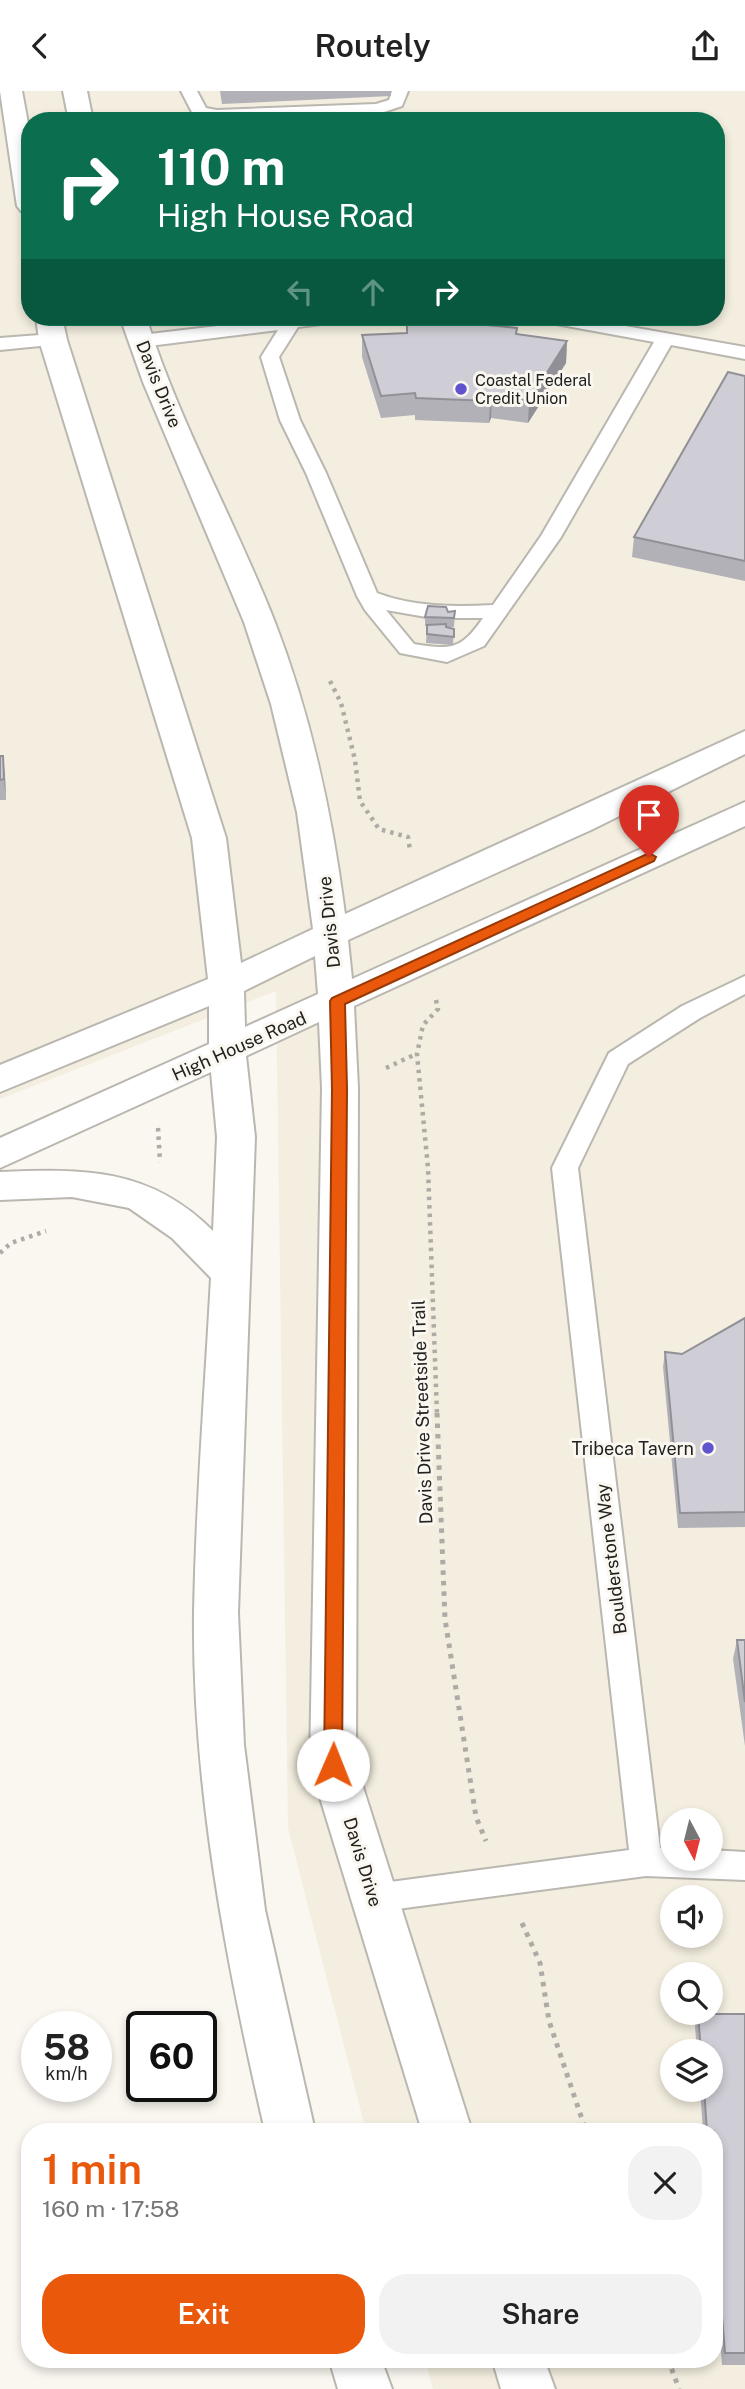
<!DOCTYPE html>
<html lang="en">
<head>
<meta charset="utf-8">
<style>
	:root { --surface:#fff; --page:#f2f2f2; --text:#222; --muted:#767676; --accent:#ea580c }
	body { margin:0; font-family:"Public Sans",sans-serif; background:var(--page); color:var(--text); height:100vh; display:flex; flex-direction:column; font-size:26px; white-space:nowrap }
	* { box-sizing:border-box; margin:0 }
	p { font-size:23px; color:var(--muted) }
	.icon { flex:none; width:38px; height:38px; fill:none; stroke:currentColor; stroke-width:2; stroke-linecap:round; stroke-linejoin:round }
	.map { position:relative; flex:1; overflow:hidden }
	.panel { position:absolute; left:21px; top:2032px; width:702px; height:245px; display:flex; flex-direction:column; background:var(--surface); border-radius:28px; box-shadow:0 4px 10px #0003 }
	.panel>* { flex:none }
	.banner { position:absolute; left:21px; top:21px; width:704px; height:214px; border-radius:28px; box-shadow:0 4px 10px #0003; background:#0b6e4f; color:#fff; overflow:hidden }
	.needle { width:46px; rotate:173deg }
	.buttons { position:absolute; left:660px; top:1717px; display:grid; gap:14px }
	.buttons a { display:grid; place-items:center; width:63px; height:63px; border-radius:50%; background:var(--surface); box-shadow:0 4px 10px #0003; font-size:35px }
	.speed { position:absolute; left:21px; top:1920px; display:flex; gap:14px; font-size:35px; font-weight:700; text-align:center }
	.speed>* { display:grid; place-content:center; width:91px; height:91px; border-radius:50%; background:var(--surface); box-shadow:0 4px 10px #0003; line-height:1 }
	.speed small { font-size:18px; font-weight:400 }
	.speed .limit { border:4px solid #111; border-radius:10px; background:#fff; color:#111 }
	.pin { position:absolute; display:grid; place-items:center; width:60px; height:60px; color:#fff; margin:-72px -30px; border-radius:50% 50% 50% 0; rotate:-45deg; box-shadow:0 0 7px #0007 }
	.pin .icon { rotate:45deg }
	.me { position:absolute; width:77px; margin:-38px; rotate:1deg; stroke-linejoin:round; filter:drop-shadow(0 0 5px #0008) }
	.turn { display:flex; align-items:center; gap:24px; height:147px; padding:0 21px; font-size:32px }
	.turn .icon { width:91px; height:91px; stroke-width:2.5 }
	.turn b { display:block; font-size:49px; line-height:60px }
	.lanes { display:flex; align-items:center; height:66px; padding:0 21px; background:#0003; justify-content:center; gap:35px; direction:ltr }
	.lanes .off { opacity:.35 }
	.round { display:grid; place-items:center; flex:none; width:74px; height:74px; border-radius:28px; background:var(--page) }
	.summary { display:flex; align-items:center; justify-content:space-between; height:119px; padding:0 21px }
	h1 { font-size:42px; font-weight:600; line-height:52px; color:var(--accent) }
	.primary-button { display:flex; gap:14px; margin-top:auto; padding:14px 21px }
	.primary-button a { flex:1; height:80px; border-radius:28px; background:var(--accent); color:#fff; font-size:28px; font-weight:600; line-height:80px; text-align:center }
	.primary-button a+a { background:var(--page); color:var(--text) }
	header { display:flex; justify-content:space-between; align-items:center; height:91px; padding:0 21px; background:var(--surface); font-size:32px; font-weight:600 }
	.map>svg:first-child { display:block }
	.built { fill:#f3eedf; fill-rule:evenodd }
	.lines { fill:none; stroke-linecap:round; stroke-linejoin:round }
	.lane-casing { stroke:#bab7b0; stroke-width:4 }
	.primary-casing { stroke:#bab7b0; stroke-width:4 }
	.path-far1 { stroke:#aeaba6; stroke-width:4.5; stroke-dasharray:3.5 5; stroke-linecap:butt }
	.path { stroke:#aeaba6; stroke-width:5; stroke-dasharray:4.5 6; stroke-linecap:butt }
	.lane { fill:#fff; fill-rule:evenodd }
	.primary { fill:#fff; fill-rule:evenodd }
	.wall { fill:#b2b1b8 }
	.shaded-wall { fill:#919096 }
	.building { fill:#cfced6; stroke:#919096; stroke-width:2 }
	.route { fill:#ea580c; stroke:#983908; stroke-width:2 }
	.poi-dot { fill:#5f54cd; stroke:#faf7f0; stroke-width:2.5 }
	.labels { text-anchor:middle; dominant-baseline:central; stroke-width:6; stroke-linejoin:round; paint-order:stroke }
	.far-poi-label { font-size:16px; fill:#22211e; stroke:#faf7f0; text-anchor:start }
	.street-label { font-size:18px; fill:#22211e; stroke:#faf7f0 }
	.poi-label { font-size:18px; fill:#22211e; stroke:#faf7f0; text-anchor:end }
</style>
</head>
<body>
<header><svg class="icon" aria-label="back" viewBox="0 0 24 24"><path d="M15 5l-7 7 7 7"/></svg>Routely<svg class="icon" aria-label="share" viewBox="0 0 24 24"><path d="M12 15V3M7 8l5-5 5 5M5 13v7h14v-7"/></svg></header>
<div class="map">
<svg width="745" height="2298" viewBox="0 0 745 2298">
	<rect width="100%" height="100%" fill="#faf7f0"/>
	<path class="built" d="M0,0H745V2298H433L425,2268H714V2040H366L288,1737L276,900L0,1008ZM30,30H716V226H30ZM672,1729H710V1768H672ZM672,1806H710V1844H672ZM672,1883H710V1922H672ZM672,1960H710V1998H672Z"/>
	<g class="lines">
		<g class="lane-casing">
			<path id="lane" d="M181,0H197L206,17L217,19L376,13L389,9L392,0H408L402,15L378,23L217,29L194,25Z
				M295,226H347L338,231L298,236L279,266L300,329L326,382L377,502C414,516 453,516 493,514L541,445L654,251L545,231L539,230L536,226H574L745,256V268L671,254L561,446L484,555L447,571L400,562L365,519L357,505L306,382L280,329L261,266L278,239L141,256L132,250L141,244ZM386,519L432,527H483C461,559 451,559 414,553Z
				M53,243L62,249L60,253L0,259V247Z
				M745,885V903L700,927L628,973L578,1077L660,1757L672,1758V1768H710V1759L745,1761V1789L646,1785L375,1821L364,1817L359,1807L364,1797L375,1793L629,1759L552,1077L609,962L682,915Z"/>
		</g>
		<g class="primary-casing">
			<path id="primary" d="M0,0H22L30,43V123L21,120L17,115Z
				M63,0H87L93,30H69Z
				M36,226H62L67,249L226,747L241,872L313,838L297,721L271,613L244,531L143,291L120,226H146C179,331 234,428 274,529C311,624 332,722 345,823L745,640V663L591,739L348,849L352,888L745,711V735L354,915L358,997L356,1674L472,2040H422L310,1674L322,997L319,931L246,965L255,1046L238,1522L244,1654L265,1819L315,2040H265C226,1871 192,1696 194,1521C196,1409 205,1298 211,1187L172,1147L129,1117L72,1106L0,1109V1081C84,1078 149,1076 213,1140L217,1046L211,981L0,1077V1047L209,953V915L0,1001V974L208,888L192,747L39,249ZM315,865L318,903L245,936L244,900Z
				M329,2268H381L392,2298H338Z
				M492,2268H544L555,2298H501Z"/>
		</g>
		<path class="path-far1" d="M330,590L341,612L355,669L360,710L379,738L408,746L410,759
			M436,909L438,918L423,934L417,963L428,1077L437,1324
			M386,977L416,963
			M158,1037L160,1071
			M0,1162L11,1152L46,1140"/>
		<path class="path" d="M437,1322L445,1528L476,1726L486,1750
			M522,1832L540,1872L549,1930L586,2040
			M668,2268L679,2298"/>
		<use href="#lane" class="lane"/>
		<use href="#primary" class="primary"/>
	</g>
	<path class="wall" d="M220,0H391V5L222,13Z
		M407,233L517,243L567,250L566,272L528,332L491,327L489,332L415,329V324L381,327L362,266V244L406,242Z
		M745,285V490L632,466L634,446Z
		M455,520L454,536H446L454,538L453,554L426,552L427,535H425V526Z
		M0,665L5,685L6,709H0Z
		M745,1227V1436L678,1437L663,1276L665,1261L682,1263Z
		M737,1549H745V1655L733,1568Z
		M698,1923H745V2274H722L714,2175V2040H703L700,1998H710V1960H697L695,1936Z"/>
	<path class="shaded-wall" d="M567,250L566,272L528,332L529,310Z
		M492,305L491,327L489,332L490,310Z
		M3,665L5,685L6,709L4,688Z"/>
	<path class="building" d="M466,232L517,237L516,243L567,250L529,310L492,305L490,310L416,307L415,302L381,305L362,244L407,242V233Z
		M728,281L745,285V470L634,446Z
		M428,515L446,516L448,521L455,520L454,527L425,526Z
		M446,533V536L454,538V546L427,543V534Z
		M0,665H3L4,688L0,689Z
		M745,1227V1421L680,1422L665,1261L682,1263Z
		M737,1549H745V1611Z
		M698,1923H745V2262H725L714,2126V2040H707L704,1998H710V1960H701Z"/>
	<path class="route" d="M649,762L656,766L654,770L345,913L347,998L342,1674L340,1680L333,1682L326,1680L324,1674L332,998L330,910L332,907Z"/>
	<g class="poi-dot">
		<circle cx="461" cy="298" r="7"/>
		<circle cx="708" cy="1357" r="7"/>
	</g>
	<g class="labels">
		<g class="far-poi-label">
			<text x="475" y="289">Coastal Federal<tspan x="475" dy="18">Credit Union</tspan></text>
		</g>
		<g class="street-label">
			<text transform="translate(159 293) rotate(68)">Davis Drive</text>
			<text transform="translate(329 831) rotate(-96)">Davis Drive</text>
			<text transform="translate(239 955) rotate(-24)">High House Road</text>
			<text transform="translate(422 1321) rotate(-92)">Davis Drive Streetside Trail</text>
			<text transform="translate(611 1468) rotate(-97)">Boulderstone Way</text>
			<text transform="translate(363 1771) rotate(73)">Davis Drive</text>
		</g>
		<g class="poi-label">
			<text x="694" y="1357">Tribeca Tavern</text>
		</g>
	</g>
</svg>
<div class="buttons">
<a><svg class="needle" viewBox="-14 -14 28 28"><path d="M0-13l5 13h-10z" fill="#e53935"/><path d="M0 13l5-13h-10z" fill="#767676"/></svg></a>
<a><svg class="icon" aria-label="sound" viewBox="0 0 24 24"><path d="M4 9h4l5-4v14l-5-4H4zM17 9q2 3 0 6"/></svg></a>
<a><svg class="icon" aria-label="search" viewBox="0 0 24 24"><circle cx="10" cy="10" r="6"/><path d="M15 15l6 6"/></svg></a>
<a><svg class="icon" aria-label="layers" viewBox="0 0 24 24"><path d="M12 4l9 5-9 5-9-5zM3 14l9 5 9-5"/></svg></a>
</div>
<div class="speed"><div>58<small>km/h</small></div><div class="limit">60</div></div>
<div class="pin" style="left:649px;top:766px;background:#d93025"><svg class="icon" aria-label="arrive" viewBox="0 0 24 24"><path d="M6 21V4h12l-3 4 3 4H6"/></svg></div>
<svg class="me" style="left:333px;top:1674px" viewBox="-20 -20 40 40"><circle r="19" fill="#fff"/><path d="M0-13L10 11 0 6-10 11z" fill="#ea580c"/></svg>
<div class="banner">
<div class="turn"><svg class="icon" aria-label="right" viewBox="0 0 24 24"><path d="M7 20v-9h11M14 6l5 5-5 5"/></svg><div><b>110 m</b>High House Road</div></div>
<div class="lanes"><svg class="icon off" aria-label="left" viewBox="0 0 24 24"><path d="M17 20v-9H6M10 6l-5 5 5 5"/></svg><svg class="icon off" aria-label="ahead" viewBox="0 0 24 24"><path d="M12 20V5M6 11l6-6 6 6"/></svg><svg class="icon" aria-label="right" viewBox="0 0 24 24"><path d="M7 20v-9h11M14 6l5 5-5 5"/></svg></div>
</div>
<section class="panel">
<div class="summary"><div><h1>1 min</h1><p>160 m · 17:58</p></div><a class="round"><svg class="icon" aria-label="close" viewBox="0 0 24 24"><path d="M6 6l12 12M18 6L6 18"/></svg></a></div>
<div class="primary-button"><a>Exit</a><a>Share</a></div>
</section>
</div>
</body>
</html>
